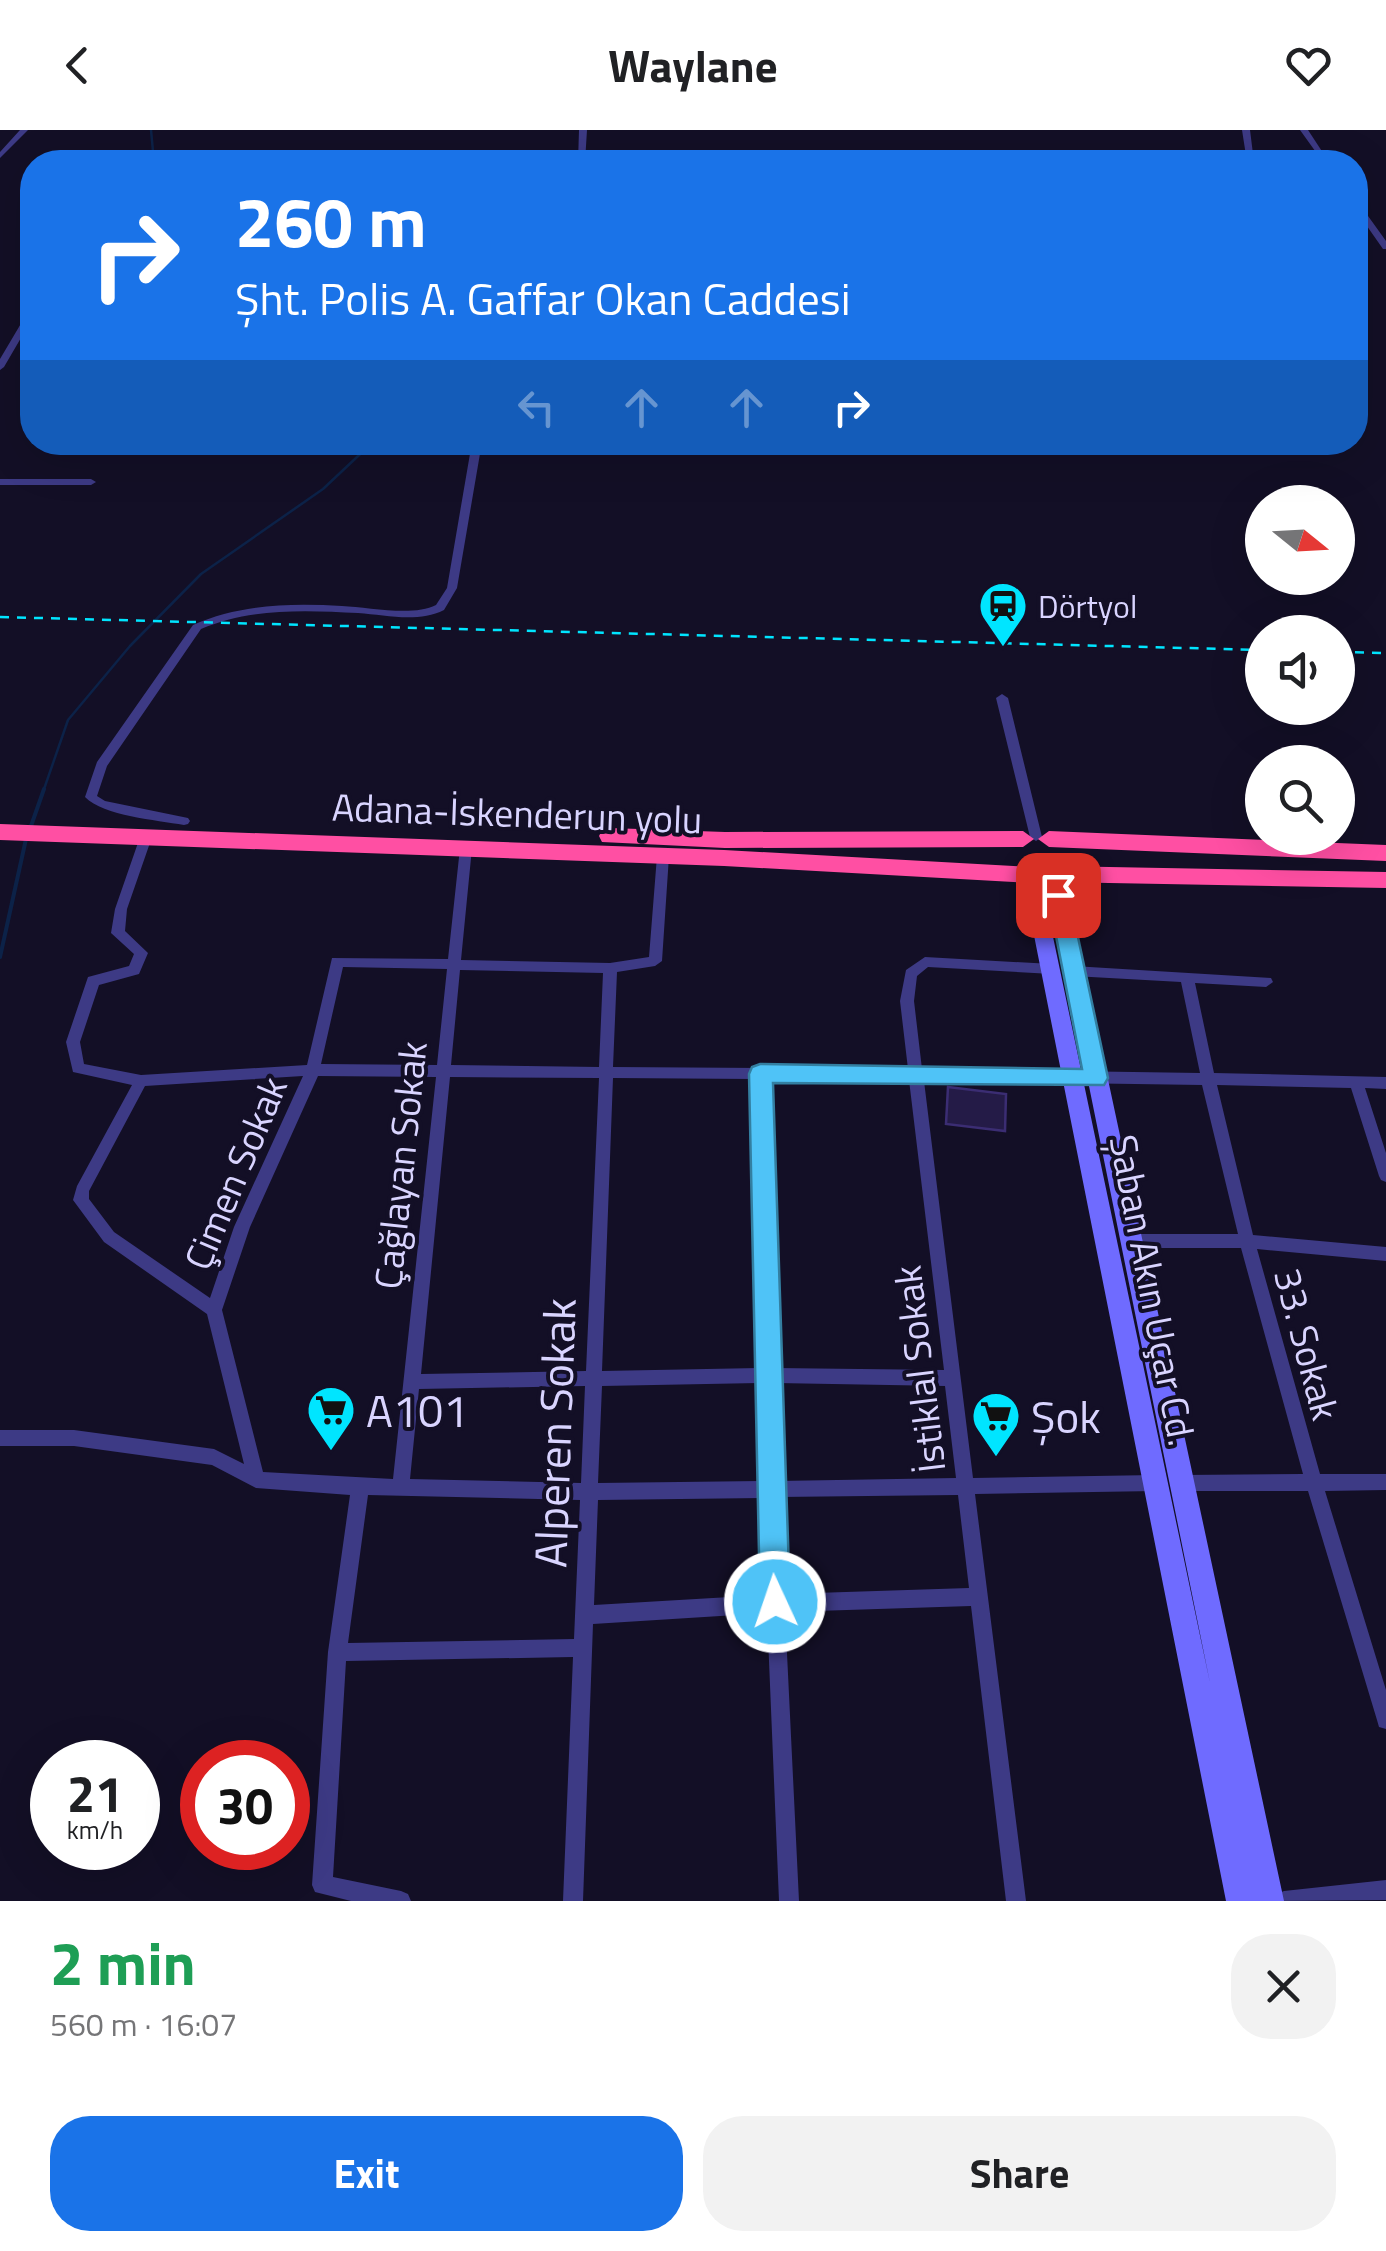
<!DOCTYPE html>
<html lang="en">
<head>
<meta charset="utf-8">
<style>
	:root { --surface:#fff; --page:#f2f2f2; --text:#202124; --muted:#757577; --accent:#1a73e8 }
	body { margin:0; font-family:"Titillium Web",sans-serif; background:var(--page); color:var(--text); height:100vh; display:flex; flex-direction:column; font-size:38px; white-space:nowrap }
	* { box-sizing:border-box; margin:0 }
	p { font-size:32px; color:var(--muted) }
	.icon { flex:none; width:55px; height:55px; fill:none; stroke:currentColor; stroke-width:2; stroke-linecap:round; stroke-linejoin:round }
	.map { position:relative; height:1771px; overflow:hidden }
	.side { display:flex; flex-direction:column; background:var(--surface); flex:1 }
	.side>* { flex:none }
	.banner { position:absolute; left:20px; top:20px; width:1348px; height:305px; border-radius:40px; box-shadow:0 10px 40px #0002; background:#1a73e8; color:#fff; overflow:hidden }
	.needle { width:65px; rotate:108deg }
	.tools { position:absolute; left:1245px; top:355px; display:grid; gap:20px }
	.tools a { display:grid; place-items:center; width:110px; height:110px; border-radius:50%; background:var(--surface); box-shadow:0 10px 40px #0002; font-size:50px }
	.speed { position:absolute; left:30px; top:1610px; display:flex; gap:20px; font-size:50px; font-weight:700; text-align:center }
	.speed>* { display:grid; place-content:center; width:130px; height:130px; border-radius:50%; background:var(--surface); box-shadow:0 10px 40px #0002; line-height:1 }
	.speed small { font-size:25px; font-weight:400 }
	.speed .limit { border:15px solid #d22; background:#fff; color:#111 }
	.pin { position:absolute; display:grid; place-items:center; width:85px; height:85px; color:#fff; margin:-42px; border-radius:20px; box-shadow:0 5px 15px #0006 }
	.me { position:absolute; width:110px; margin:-55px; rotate:357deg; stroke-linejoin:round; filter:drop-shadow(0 0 8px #0008) }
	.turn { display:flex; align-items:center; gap:35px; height:210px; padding:0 50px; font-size:45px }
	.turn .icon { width:130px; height:130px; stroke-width:2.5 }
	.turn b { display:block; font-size:70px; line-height:85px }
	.lanes { display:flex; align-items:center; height:95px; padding:0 50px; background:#0003; justify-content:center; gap:50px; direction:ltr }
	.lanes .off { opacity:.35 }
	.round { display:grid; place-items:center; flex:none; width:105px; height:105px; border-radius:40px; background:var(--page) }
	.head { display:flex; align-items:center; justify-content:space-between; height:170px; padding:0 50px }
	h1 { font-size:60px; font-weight:700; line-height:75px; color:#1e9e55 }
	.cta { display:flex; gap:20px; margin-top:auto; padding:20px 50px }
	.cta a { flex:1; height:115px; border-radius:40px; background:var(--accent); color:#fff; font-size:40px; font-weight:700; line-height:115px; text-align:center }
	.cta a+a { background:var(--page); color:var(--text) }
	header { display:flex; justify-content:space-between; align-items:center; height:130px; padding:0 50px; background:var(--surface); font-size:45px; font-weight:700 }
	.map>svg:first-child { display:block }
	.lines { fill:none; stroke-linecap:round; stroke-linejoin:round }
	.stream-far1 { stroke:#0c2248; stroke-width:2.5 }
	.stream { stroke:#0c2248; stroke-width:4 }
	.building { fill:#241b47; stroke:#3b2d73; stroke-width:2.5 }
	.street { fill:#3d3a85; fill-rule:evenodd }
	.secondary { fill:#6f6bff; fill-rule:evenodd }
	.highway { fill:#ff4fa3; fill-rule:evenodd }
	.rail { stroke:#00e5ff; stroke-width:2.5; stroke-dasharray:9 8; stroke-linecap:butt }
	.route { fill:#4fc3f7; stroke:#337fa1; stroke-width:2.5 }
	.labels { text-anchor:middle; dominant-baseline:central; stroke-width:8; stroke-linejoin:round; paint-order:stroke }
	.far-poi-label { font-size:32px; fill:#d9d4ff; stroke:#130f26; text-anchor:start }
	.street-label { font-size:38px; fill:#d9d4ff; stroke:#130f26 }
	.near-poi-label { font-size:45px; fill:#d9d4ff; stroke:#130f26; text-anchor:start }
	.near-street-label { font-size:45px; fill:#d9d4ff; stroke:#130f26 }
</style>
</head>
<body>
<header><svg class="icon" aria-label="back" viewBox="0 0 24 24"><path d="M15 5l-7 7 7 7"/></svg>Waylane<svg class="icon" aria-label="heart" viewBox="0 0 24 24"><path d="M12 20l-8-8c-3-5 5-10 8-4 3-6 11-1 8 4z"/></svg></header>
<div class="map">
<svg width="1386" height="1771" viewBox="0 0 1386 1771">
	<rect width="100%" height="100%" fill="#130f26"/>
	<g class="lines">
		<path class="stream-far1" d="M151,0L154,32
			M43,662L68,590L130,516L201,444L323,359L373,312"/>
		<path class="stream" d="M31,696L44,659
			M0,827L26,709"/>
	</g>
	<path class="building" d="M948,957L1006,964L1005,1001L946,994Z"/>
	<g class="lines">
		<path class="street" d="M20,0H28L0,28V22Z
			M579,0H587L585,32H578Z
			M1242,0H1250L1254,32H1247Z
			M1300,0H1308L1329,32H1323Z
			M1355,72H1358L1386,111V119H1383L1355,79Z
			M29,180H32V189L4,237L0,240V229Z
			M472,312H482L457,458L444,480C418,493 386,485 358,483C304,480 250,478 201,499L107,636L97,666L105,671L188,688L190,691L188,694L184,695C156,690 104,686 85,667L97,632L193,495C240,474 291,473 342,476C368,477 413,487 436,475L447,458Z
			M0,349H91L96,352L91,355H0Z
			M1002,564L1008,568L1042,707L1036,711L1030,707L996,568Z
			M146,703L152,707L127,779L125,801L148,823L139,844L99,855L80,912L84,934L141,945L307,935L332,828L448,829L460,718L466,714L472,718L461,830L610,833L649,827L657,726L659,723H667L669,726L662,831L655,836L617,842L613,937L908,939L900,871L906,840L925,827L1052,834L1059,839L1052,844L928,837L917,846L914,871L922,939L1200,943L1181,852L1073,846L1068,845L1066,841L1068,837L1073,836L1271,848L1273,852L1266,857L1195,853L1214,943L1386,947V959L1365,958L1386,1023V1052L1381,1050L1379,1046L1351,958L1217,955L1253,1105L1386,1117V1131L1257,1119L1320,1344H1386V1360L1325,1361L1386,1560V1599L1379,1597L1377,1590L1308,1361H1182L1176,1359L1173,1353L1176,1347L1182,1345L1303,1344L1241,1118H1130L1125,1116L1122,1111L1125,1106L1130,1104H1238L1202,955L924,951L973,1348L1156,1345L1162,1347L1165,1353L1162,1359L1156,1361L975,1364L1026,1771H1006L971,1476L785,1482L799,1771H779L767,1483L593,1494L583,1771H563L573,1527L346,1531L333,1747L401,1761L408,1764L411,1771H351L315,1762L312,1755L328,1522L350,1365L256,1358L212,1335L74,1316H0V1300H74L214,1319L244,1334L207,1184L104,1112L73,1070L77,1056L132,955L73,942L66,912L88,847L129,836L134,824L111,803L115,779L140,707ZM343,837L447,839L437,935L321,934ZM460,840L603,843L599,937L451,935ZM303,946L234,1097L210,1168L114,1102L89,1069V1061L145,956ZM318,946L436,947L393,1349L263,1342L222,1180L250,1097ZM450,947L599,948L586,1241L421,1244ZM613,948L754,949L759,1238L602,1241ZM768,949L909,950L944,1240L776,1238ZM759,1253L761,1351L598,1353L602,1256ZM776,1253L945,1256L956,1348L778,1351ZM585,1256L581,1353L410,1349L419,1259ZM368,1365L580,1370L574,1509L348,1513ZM958,1365L969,1458L784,1464L779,1367ZM762,1368L766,1465L594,1475L598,1370Z
			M1386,1750V1770L1274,1771L1277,1764L1284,1761Z"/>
		<path class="secondary" d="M1055,737L1064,744L1284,1771H1226L1022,745L1031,738L1040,745L1210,1553L1046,744Z"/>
		<path class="highway" d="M0,694L724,720L1031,737L1043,745L1031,753L724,736L0,710Z
			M610,698L725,702L1023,701L1034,709L1023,717L725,718L602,712L599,706L602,700Z
			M1049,701L1386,715V731L1049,717L1038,709Z
			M1055,736L1386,742V758L1055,752L1043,744Z"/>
		<path class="rail" d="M0,487L1262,520
			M1338,522L1386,523"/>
	</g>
	<path class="route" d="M1058,758L1069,765L1108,948L1104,955L773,953L790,1472L786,1483L775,1487L764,1483L760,1472L749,944L752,937L760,934L1082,939L1048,765Z"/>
	<defs>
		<g id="station-pin" transform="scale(2.5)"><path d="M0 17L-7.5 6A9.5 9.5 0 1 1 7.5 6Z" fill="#00e5ff" stroke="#130f26"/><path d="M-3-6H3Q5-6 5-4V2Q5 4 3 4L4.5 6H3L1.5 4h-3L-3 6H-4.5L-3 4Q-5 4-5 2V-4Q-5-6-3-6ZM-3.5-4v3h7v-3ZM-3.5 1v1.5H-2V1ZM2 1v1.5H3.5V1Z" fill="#111"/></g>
		<g id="supermarket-pin" transform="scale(2.5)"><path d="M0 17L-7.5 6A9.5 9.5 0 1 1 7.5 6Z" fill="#00e5ff" stroke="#130f26"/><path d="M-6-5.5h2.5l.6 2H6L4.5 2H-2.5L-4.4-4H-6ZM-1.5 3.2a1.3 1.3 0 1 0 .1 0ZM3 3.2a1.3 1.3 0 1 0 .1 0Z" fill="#111"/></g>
	</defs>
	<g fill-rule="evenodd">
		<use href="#station-pin" x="1003" y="476"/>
		<use href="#supermarket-pin" x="331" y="1280"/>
		<use href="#supermarket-pin" x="996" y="1286"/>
	</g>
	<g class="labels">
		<g class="far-poi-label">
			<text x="1038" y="476">Dörtyol</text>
		</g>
		<g class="street-label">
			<text transform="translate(517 683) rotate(2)">Adana-İskenderun yolu</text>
			<text transform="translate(400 1035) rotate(-84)">Çağlayan Sokak</text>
			<text transform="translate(235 1043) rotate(-67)">Çimen Sokak</text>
			<text transform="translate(1153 1160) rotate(79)">Şaban Akın Uçar Cd.</text>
			<text transform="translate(1307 1214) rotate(75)">33. Sokak</text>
			<text transform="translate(919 1239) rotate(-97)">İstiklal Sokak</text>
		</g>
		<g class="near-poi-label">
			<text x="366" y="1280">A101</text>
			<text x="1031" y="1286">Şok</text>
		</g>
		<g class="near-street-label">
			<text transform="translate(554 1303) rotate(-88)">Alperen Sokak</text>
		</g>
	</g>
</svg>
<div class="tools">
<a><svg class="needle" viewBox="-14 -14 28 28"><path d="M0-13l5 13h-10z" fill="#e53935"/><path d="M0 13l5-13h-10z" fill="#757577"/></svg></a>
<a><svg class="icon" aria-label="sound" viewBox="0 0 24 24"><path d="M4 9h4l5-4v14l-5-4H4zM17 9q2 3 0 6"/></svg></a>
<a><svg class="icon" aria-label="search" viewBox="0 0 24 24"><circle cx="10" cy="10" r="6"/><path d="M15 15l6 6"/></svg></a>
</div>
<div class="speed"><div>21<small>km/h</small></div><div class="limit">30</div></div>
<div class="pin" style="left:1058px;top:765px;background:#d93025"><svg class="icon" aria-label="arrive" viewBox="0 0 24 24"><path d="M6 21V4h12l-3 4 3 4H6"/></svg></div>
<svg class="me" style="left:775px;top:1472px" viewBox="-20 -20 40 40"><circle r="17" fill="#4fc3f7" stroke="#fff" stroke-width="3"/><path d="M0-11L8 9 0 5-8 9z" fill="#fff"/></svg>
<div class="banner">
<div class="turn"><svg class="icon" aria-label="right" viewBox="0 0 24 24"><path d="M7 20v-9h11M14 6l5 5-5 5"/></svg><div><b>260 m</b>Şht. Polis A. Gaffar Okan Caddesi</div></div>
<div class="lanes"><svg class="icon off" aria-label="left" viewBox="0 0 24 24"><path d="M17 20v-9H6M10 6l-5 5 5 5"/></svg><svg class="icon off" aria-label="ahead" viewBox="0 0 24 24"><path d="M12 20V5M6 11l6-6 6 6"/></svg><svg class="icon off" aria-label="ahead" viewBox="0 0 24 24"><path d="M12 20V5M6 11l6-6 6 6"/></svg><svg class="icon" aria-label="right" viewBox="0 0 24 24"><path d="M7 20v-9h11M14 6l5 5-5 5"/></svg></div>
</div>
</div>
<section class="side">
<div class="head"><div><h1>2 min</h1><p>560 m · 16:07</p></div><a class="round"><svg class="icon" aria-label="close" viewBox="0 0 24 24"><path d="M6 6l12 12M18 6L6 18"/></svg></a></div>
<div class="cta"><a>Exit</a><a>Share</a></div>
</section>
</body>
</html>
